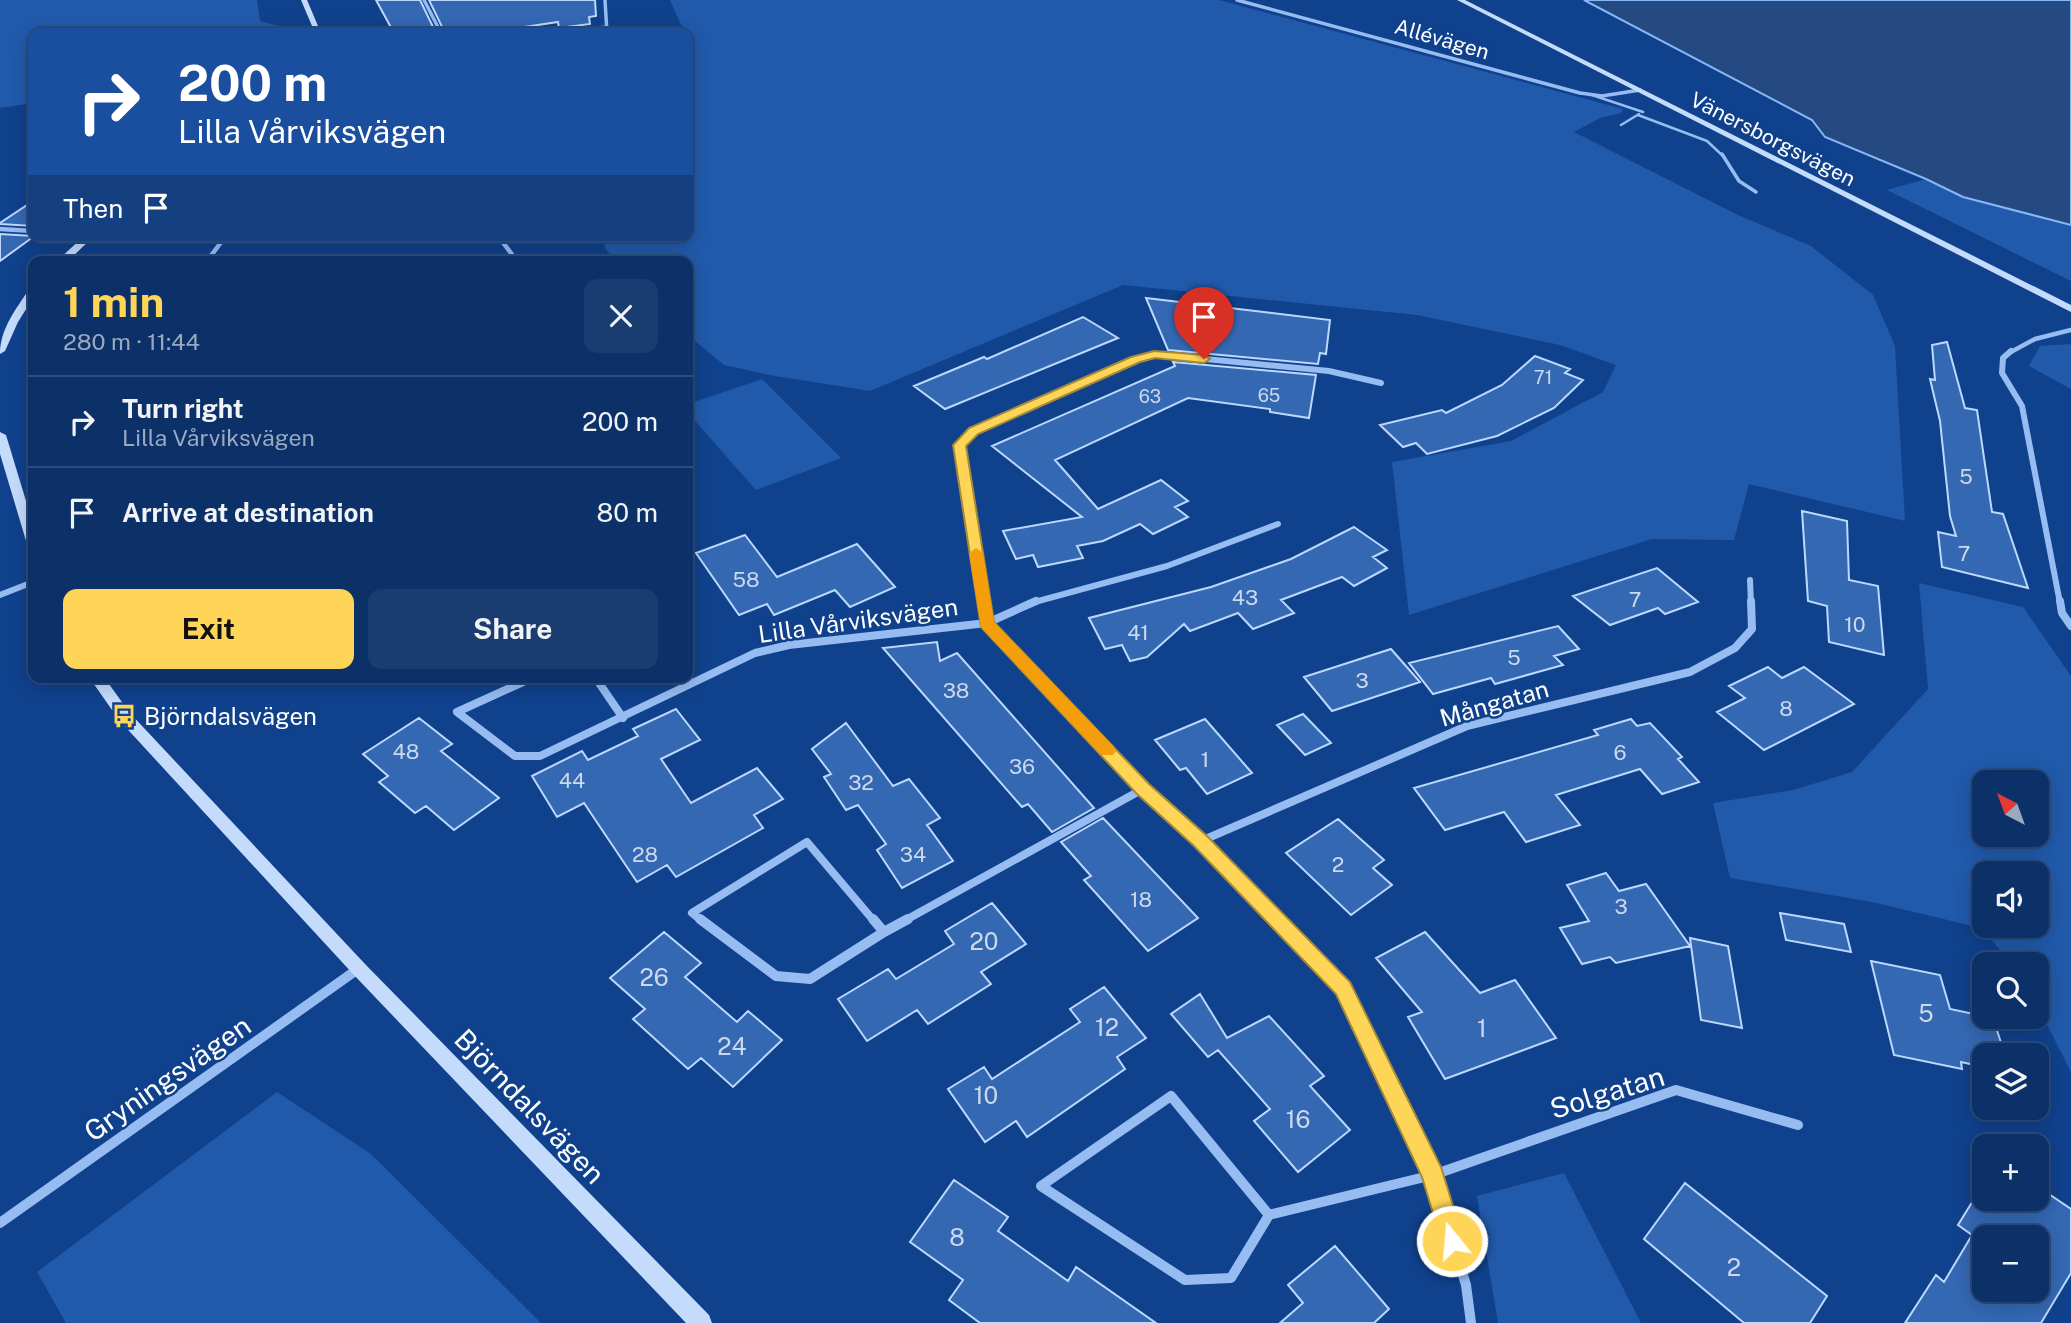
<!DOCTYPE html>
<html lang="en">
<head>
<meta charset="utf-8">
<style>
	:root { --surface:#0c3169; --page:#1a3d71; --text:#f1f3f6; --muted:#9aa9c0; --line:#2c4c7d; --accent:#ffd557 }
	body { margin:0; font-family:"Public Sans",sans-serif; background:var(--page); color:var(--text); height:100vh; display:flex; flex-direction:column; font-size:26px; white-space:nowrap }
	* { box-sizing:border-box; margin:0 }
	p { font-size:23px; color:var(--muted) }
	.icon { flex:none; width:38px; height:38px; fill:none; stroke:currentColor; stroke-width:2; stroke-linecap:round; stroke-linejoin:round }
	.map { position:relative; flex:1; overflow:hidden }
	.side { position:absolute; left:28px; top:256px; width:665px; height:427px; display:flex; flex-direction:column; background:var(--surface); border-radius:14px; box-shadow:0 4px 18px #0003,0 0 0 2px var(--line) }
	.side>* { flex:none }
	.top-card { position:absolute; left:28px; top:28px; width:665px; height:214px; border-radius:14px; box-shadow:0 4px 18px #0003,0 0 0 2px var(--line); background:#1a4fa0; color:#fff; overflow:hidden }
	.needle { width:46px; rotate:319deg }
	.controls { position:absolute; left:1972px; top:770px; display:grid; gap:14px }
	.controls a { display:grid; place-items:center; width:77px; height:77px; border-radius:14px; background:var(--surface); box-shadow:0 4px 18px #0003,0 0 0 2px var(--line); font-size:35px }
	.pin { position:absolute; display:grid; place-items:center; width:60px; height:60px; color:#fff; margin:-72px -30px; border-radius:50% 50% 50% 0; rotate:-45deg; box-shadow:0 0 7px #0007 }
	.pin .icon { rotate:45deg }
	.me { position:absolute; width:77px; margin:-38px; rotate:343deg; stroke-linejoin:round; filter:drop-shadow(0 0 5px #0008) }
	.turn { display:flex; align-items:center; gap:24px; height:147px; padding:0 35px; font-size:32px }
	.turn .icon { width:91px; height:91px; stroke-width:2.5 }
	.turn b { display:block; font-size:49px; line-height:60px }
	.then { display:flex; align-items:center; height:66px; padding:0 35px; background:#0003; gap:14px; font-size:26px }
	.round { display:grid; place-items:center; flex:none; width:74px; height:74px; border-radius:14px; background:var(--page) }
	.overview { display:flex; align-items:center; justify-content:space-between; height:119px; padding:0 35px }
	h1 { font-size:42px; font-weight:700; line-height:52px; color:var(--accent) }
	.primary-button { display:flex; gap:14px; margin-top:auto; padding:14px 35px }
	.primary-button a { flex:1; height:80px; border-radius:14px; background:var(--accent); color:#111; font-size:28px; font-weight:700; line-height:80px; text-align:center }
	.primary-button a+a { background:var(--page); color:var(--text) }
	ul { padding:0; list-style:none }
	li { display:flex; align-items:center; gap:21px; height:91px; padding:0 35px; border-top:2px solid var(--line) }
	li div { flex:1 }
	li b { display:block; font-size:26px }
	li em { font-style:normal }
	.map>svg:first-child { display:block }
	.green { fill:#215aab; fill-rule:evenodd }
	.water { fill:#254a81; stroke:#87b7f6; stroke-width:2 }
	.building { fill:#3468b3; stroke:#bdd8fd; stroke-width:2; fill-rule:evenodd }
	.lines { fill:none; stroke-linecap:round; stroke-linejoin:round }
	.lane-far1 { stroke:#96bcf2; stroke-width:2.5 }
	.lane { stroke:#96bcf2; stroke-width:3.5 }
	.street-far4 { stroke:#96bcf2; stroke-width:3.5 }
	.street-far3 { stroke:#96bcf2; stroke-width:4.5 }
	.street-far2 { stroke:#96bcf2; stroke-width:6 }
	.street-far1 { stroke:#96bcf2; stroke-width:8 }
	.street { stroke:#96bcf2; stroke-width:10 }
	.secondary { fill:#c5dbfc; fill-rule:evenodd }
	.route { fill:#ffd557; stroke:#a68a39; stroke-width:2 }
	.slow { fill:#f59e0b }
	.labels { text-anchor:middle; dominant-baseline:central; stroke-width:5; stroke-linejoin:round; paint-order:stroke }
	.far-number-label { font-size:18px; fill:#ccd9ec }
	.far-street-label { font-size:21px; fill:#fff; stroke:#10418c }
	.number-label { font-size:21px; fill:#ccd9ec }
	.street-label { font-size:24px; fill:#fff; stroke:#10418c }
	.poi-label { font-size:24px; fill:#fff; stroke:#10418c; text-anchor:start }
	.near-number-label { font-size:24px; fill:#ccd9ec }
	.near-street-label { font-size:28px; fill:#fff; stroke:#10418c }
</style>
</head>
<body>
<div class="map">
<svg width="2071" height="1323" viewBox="0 0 2071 1323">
	<rect width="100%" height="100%" fill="#10418c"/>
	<path class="green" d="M0,0H257L260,21L306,33H33V103L0,108Z
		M670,0H1219L1623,109L1621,113L1600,118L1574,132L1738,215L1811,246L1873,295L1895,346L1905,521L1749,484L1734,540L1652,539L1409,615L1392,462L1511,441L1603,392L1616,365L1560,345L1417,315L1123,285L870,391L775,376L724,365L688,335V261H614L605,247L604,236H688V33H677L682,27Z
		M1926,179L1963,197L2071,225V281L1887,190Z
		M2071,344V389L2029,366L2040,346Z
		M762,379L841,458L756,490L688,413V404Z
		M1919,583L2023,607L2071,676V1072L2037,1005V964H2012L1981,928L1872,902L1730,878L1713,803L1793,790L1852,772L1928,689ZM1984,782H2037V835H1984ZM1984,873H2037V926H1984Z
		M277,1092L371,1154L541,1323H66L37,1272Z
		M1564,1173L1641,1323H1498L1477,1196Z"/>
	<path class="water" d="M1584,0H2071V225L1963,197L1926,179L1825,137L1812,120Z"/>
	<path class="building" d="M376,0H420L436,33H394Z
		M429,0H595L596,16L589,17L590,24L559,28L558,22L485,33H445Z
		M33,201V226L0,224V223Z
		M0,234L33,236V237L0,261Z
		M1146,298L1330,320L1326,354L1320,353L1318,364L1168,350Z
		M1083,317L1118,338L945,409L914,386L984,357L987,359Z
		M1947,342L1965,408L1977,410L1992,512L2003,514L2028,588L1942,567L1938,532L1956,536L1950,516L1940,421L1930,379L1935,380L1932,345Z
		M1535,356L1570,369L1565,373L1583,380L1554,408L1497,436L1427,454L1416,443L1403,447L1380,425L1442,410L1446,413L1502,385Z
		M1173,362L1316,375L1309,418L1270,412V409L1188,398L1055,460L1098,509L1161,480L1188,501L1175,507L1188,517L1153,534L1140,524L1103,541L1077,546L1083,558L1038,567L1033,555L1016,559L1003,531L1082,517L992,446L1175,366Z
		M1802,511L1847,521L1849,580L1878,586L1884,655L1829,642L1827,606L1808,601Z
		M1354,527L1387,550L1373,557L1387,568L1354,586L1342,577L1281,600L1294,613L1253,629L1238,613L1190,631L1184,624L1147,657L1130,661L1122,645L1105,649L1089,618L1211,587L1291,559Z
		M745,535L777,577L857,544L895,587L850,607L835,590L774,615L767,604L739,615L696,553Z
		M1657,568L1698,602L1665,614L1658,608L1610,625L1573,596Z
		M1558,626L1579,649L1554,656L1563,665L1495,684L1491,678L1433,694L1409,663Z
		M937,642L940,661L957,653L1094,808L1052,832L1028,804L1022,807L883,648Z
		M1391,649L1420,682L1332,711L1304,677Z
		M1768,667L1782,678L1804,667L1854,704L1764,750L1717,712L1745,698L1729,686Z
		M676,709L700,740L661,759L691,803L757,768L783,799L754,815L763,828L676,877L667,865L637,882L584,803L557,817L532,776L582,751L588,760L638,736L633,729Z
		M1303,714L1331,743L1305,755L1277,725Z
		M419,718L452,744L441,751L499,798L454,830L426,806L415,813L379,782L388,776L363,754Z
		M1205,719L1252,773L1207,794L1186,768L1180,770L1155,740Z
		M1631,719L1637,726L1650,723L1682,757L1678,759L1699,782L1662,794L1640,769L1556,795L1580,825L1526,842L1504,812L1445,830L1414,788L1598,735L1594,730Z
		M846,723L893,786L909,779L940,818L927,825L953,861L902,888L877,850L886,844L858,805L846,810L824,777L831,774L812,749Z
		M1103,818L1198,918L1148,951L1084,880L1091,876L1061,842Z
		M1338,819L1384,860L1373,868L1392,885L1351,915L1286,853Z
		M1606,873L1619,891L1646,884L1690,946L1616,963L1610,957L1582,964L1560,928L1589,921L1567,885Z
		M992,903L1026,944L981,972L991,984L928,1024L917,1010L867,1041L838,999L888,969L896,979L954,944L945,931Z
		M1780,913L1844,924L1851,952L1786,940Z
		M664,932L701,963L685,977L737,1022L748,1011L782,1040L733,1087L701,1058L688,1069L633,1019L645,1009L610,978Z
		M1425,932L1480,993L1515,980L1556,1038L1445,1079L1408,1017L1422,1012L1376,958Z
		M1690,938L1728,946L1742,1028L1701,1020Z
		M1871,961L1940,975L1950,1009L1993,1018L2005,1055H1984V1067L1961,1062L1962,1069L1894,1055Z
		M1104,987L1146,1038L1117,1057L1125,1069L1027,1137L1016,1121L985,1142L948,1089L984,1067L992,1079L1080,1022L1070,1009Z
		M1200,994L1227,1038L1269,1016L1324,1076L1310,1086L1350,1130L1298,1172L1254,1121L1270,1109L1218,1050L1208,1057L1171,1014Z
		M954,1180L1008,1217L998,1231L1068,1281L1076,1267L1156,1323H980L949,1300L963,1280L910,1242Z
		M1685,1183L1827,1296L1810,1323H1744L1644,1239Z
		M2037,1186L2071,1209V1273L2041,1323H1905L1936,1275L1944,1282L1972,1235L1958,1225L1974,1199H2037ZM1984,1237H2037V1290H1984Z
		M1335,1246L1389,1309L1374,1323H1280L1303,1303L1288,1285Z"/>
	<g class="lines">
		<path class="lane-far1" d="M1592,95L1643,112
			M1638,115L1707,141L1723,156
			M1621,125L1639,114"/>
		<path class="lane" d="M1722,154L1739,181L1756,192"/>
		<path class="street-far4" d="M424,0L441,33
			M605,0L607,33
			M1237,0L1580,93L1602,96L1640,90
			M551,33L607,27"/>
		<path class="street-far3" d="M0,229L33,231
			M171,236L223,238
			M498,236L517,261
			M207,261L225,237
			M2009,353L2035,339L2071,330"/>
		<path class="street-far2" d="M2011,351L2003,358L2002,373L2022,406L2060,603
			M1750,580L1751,603
			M0,595L33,582
			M984,603L960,445L974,431L1135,359L1154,354L1329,371L1381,383
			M1031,603L1167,566L1278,524"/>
		<path class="street-far1" d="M984,601L987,623L1143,789L1201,841L1278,921
			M2060,601L2062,613L2071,626
			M534,677L457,712L515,756H540L755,653L789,645L987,623L1036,601
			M595,677L623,718
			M1201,841L1467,726L1690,672L1735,648L1752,629L1751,601
			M702,921L692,913L807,842L874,921
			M904,921L1143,789"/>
		<path class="street" d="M700,919L776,976L810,979L884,932
			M873,919L884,932
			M1276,919L1343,988L1433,1175L1466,1285L1471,1323
			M884,932L908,919
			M1171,1096L1269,1215L1231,1278L1185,1280L1041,1186Z
			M1269,1215L1433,1175L1676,1090L1798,1125
			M0,1223L358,969"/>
		<path class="secondary" d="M301,0H307L321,33H315Z
			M1457,0H1465L2071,305V312Z
			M84,236H94L68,261H57Z
			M33,287V298L18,322L5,351L0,354C0,329 16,309 30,288Z
			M0,432L6,435L33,524V548L27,544L0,454Z
			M89,677H104L129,712L365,964L709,1315L712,1323H686L353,974L119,720Z"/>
	</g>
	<path class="route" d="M1154,351L1204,355L1210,359L1204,363L1155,358L1140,362L978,434L966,446L994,622L1149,784L1207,836L1350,982L1441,1167L1464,1241L1461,1249L1452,1252L1444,1249L1422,1177L1336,994L1194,846L1137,794L981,627L953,445L969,428L1131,357Z"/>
	<path class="slow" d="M976,548L983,553L994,622L1113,746L1116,751L1113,755H1101L981,627L969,553Z"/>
	<defs>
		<g id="bus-bare" transform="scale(1.89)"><path d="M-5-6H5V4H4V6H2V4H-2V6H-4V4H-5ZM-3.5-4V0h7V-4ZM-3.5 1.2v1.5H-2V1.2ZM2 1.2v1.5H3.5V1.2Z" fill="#ffd557" stroke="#10418c" stroke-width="2.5" paint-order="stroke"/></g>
	</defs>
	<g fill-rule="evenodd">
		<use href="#bus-bare" x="124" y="716"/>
	</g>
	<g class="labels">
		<g class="far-number-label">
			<text x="1543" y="377">71</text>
			<text x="1269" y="395">65</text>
			<text x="1150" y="396">63</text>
		</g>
		<g class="far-street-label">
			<text transform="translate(1442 39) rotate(16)">Allévägen</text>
			<text transform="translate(1773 139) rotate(27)">Vänersborgsvägen</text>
		</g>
		<g class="number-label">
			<text x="1966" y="476">5</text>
			<text x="1964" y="553">7</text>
			<text x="746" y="579">58</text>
			<text x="1245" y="597">43</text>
			<text x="1635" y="599">7</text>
			<text x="1855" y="624">10</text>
			<text x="1138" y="632">41</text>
			<text x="1514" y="657">5</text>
			<text x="1362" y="680">3</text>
			<text x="956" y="690">38</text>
			<text x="1786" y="708">8</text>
			<text x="406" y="751">48</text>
			<text x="1620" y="752">6</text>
			<text x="1205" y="759">1</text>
			<text x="1022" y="766">36</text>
			<text x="572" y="780">44</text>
			<text x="861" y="782">32</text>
			<text x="645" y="854">28</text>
			<text x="913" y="854">34</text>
			<text x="1338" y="864">2</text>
			<text x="1141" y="899">18</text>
			<text x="1621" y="906">3</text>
		</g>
		<g class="street-label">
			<text transform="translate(858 620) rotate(-8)">Lilla Vårviksvägen</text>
			<text transform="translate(1494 703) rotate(-16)">Mångatan</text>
		</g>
		<g class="poi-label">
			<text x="144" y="716">Björndalsvägen</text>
		</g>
		<g class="near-number-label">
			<text x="984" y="941">20</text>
			<text x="654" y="977">26</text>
			<text x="1926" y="1013">5</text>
			<text x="1107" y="1027">12</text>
			<text x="1482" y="1028">1</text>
			<text x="732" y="1046">24</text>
			<text x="986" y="1095">10</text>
			<text x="1298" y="1119">16</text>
			<text x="957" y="1237">8</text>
			<text x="1734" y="1267">2</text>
		</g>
		<g class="near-street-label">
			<text transform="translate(167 1078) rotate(-35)">Gryningsvägen</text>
			<text transform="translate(1607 1092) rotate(-17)">Solgatan</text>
			<text transform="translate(530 1106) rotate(46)">Björndalsvägen</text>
		</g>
	</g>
</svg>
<div class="controls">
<a><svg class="needle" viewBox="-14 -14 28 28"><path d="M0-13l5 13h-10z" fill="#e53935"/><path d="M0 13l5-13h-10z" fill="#9aa9c0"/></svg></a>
<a><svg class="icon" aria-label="sound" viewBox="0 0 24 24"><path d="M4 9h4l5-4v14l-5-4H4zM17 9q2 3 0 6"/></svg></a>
<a><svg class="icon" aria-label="search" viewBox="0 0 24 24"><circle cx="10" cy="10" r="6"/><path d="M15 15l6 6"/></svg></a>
<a><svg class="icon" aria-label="layers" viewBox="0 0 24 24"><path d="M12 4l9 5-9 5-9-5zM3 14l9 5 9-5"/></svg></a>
<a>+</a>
<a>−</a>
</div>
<div class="pin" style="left:1204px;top:359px;background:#d93025"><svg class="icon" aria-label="arrive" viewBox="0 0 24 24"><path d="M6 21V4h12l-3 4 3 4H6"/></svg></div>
<svg class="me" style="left:1452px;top:1241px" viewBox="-20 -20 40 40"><circle r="17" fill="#ffd557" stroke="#fff" stroke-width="3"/><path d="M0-11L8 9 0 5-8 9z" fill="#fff"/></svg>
<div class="top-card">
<div class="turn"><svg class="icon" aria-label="right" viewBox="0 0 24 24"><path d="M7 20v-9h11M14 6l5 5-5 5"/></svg><div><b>200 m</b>Lilla Vårviksvägen</div></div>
<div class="then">Then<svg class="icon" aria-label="arrive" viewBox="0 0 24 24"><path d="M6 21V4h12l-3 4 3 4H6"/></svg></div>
</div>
<section class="side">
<div class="overview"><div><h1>1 min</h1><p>280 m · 11:44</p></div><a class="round"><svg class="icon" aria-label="close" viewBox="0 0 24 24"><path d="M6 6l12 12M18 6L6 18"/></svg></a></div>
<ul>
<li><svg class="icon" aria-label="right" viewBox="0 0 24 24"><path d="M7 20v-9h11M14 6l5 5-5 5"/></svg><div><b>Turn right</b><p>Lilla Vårviksvägen</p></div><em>200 m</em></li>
<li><svg class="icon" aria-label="arrive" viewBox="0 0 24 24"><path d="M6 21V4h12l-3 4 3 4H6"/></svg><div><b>Arrive at destination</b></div><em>80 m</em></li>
</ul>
<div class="primary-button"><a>Exit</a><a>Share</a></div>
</section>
</div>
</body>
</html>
